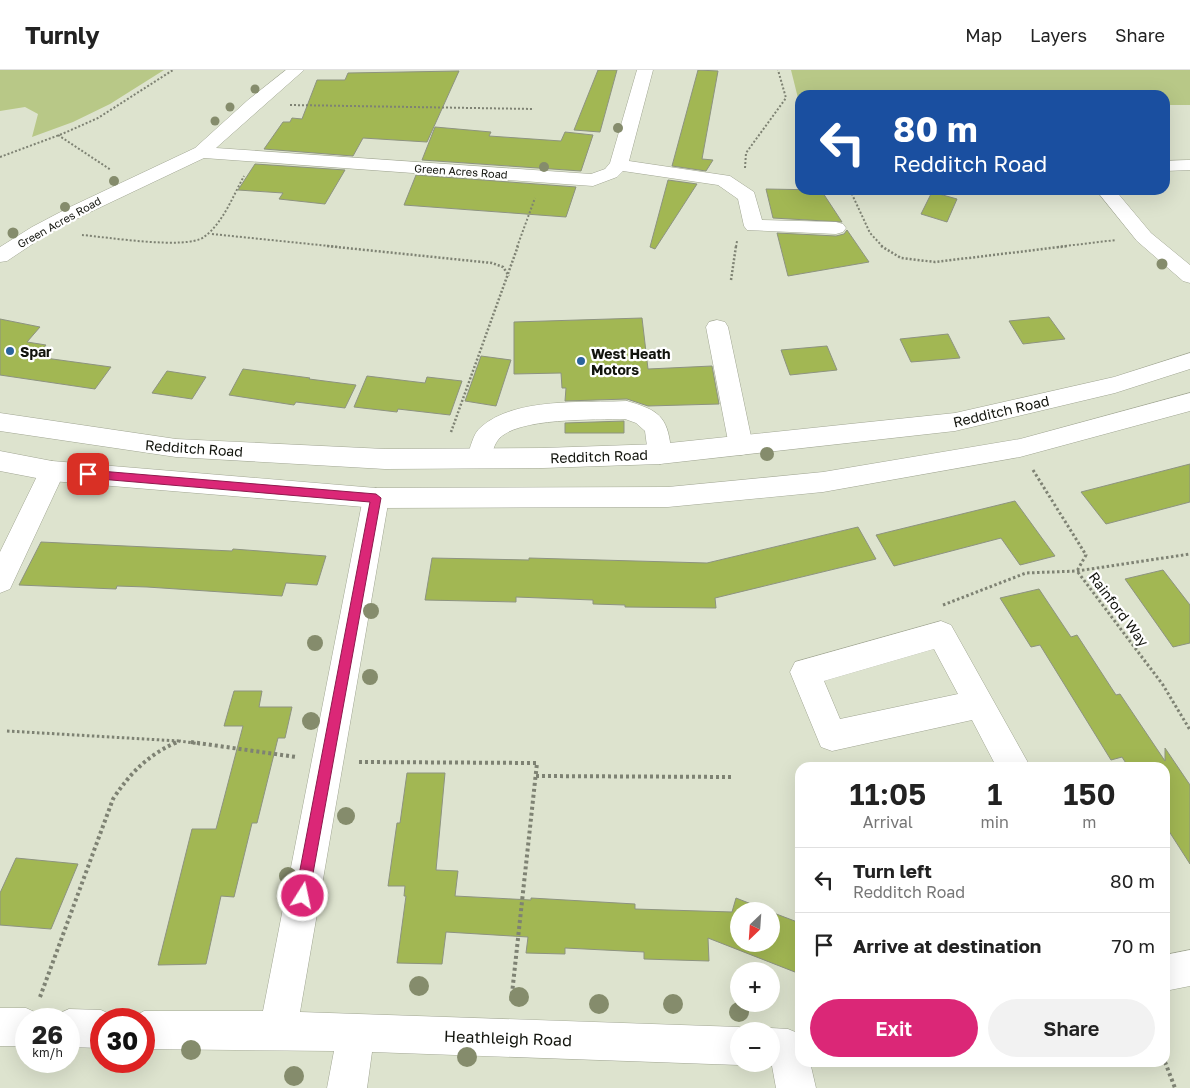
<!DOCTYPE html>
<html lang="en">
<head>
<meta charset="utf-8">
<style>
	:root { --surface:#fff; --page:#f2f2f2; --text:#222; --muted:#767676; --line:#e0e0e0; --accent:#db2777 }
	body { margin:0; font-family:"Golos Text",sans-serif; background:var(--page); color:var(--text); height:100vh; display:flex; flex-direction:column; font-size:19px; white-space:nowrap }
	* { box-sizing:border-box; margin:0 }
	p { font-size:16px; color:var(--muted) }
	.icon { flex:none; width:28px; height:28px; fill:none; stroke:currentColor; stroke-width:2; stroke-linecap:round; stroke-linejoin:round }
	.map { position:relative; flex:1; overflow:hidden }
	.panel { position:absolute; left:795px; top:692px; width:375px; height:305px; display:flex; flex-direction:column; background:var(--surface); border-radius:15px; box-shadow:0 5px 20px #0002 }
	.panel>* { flex:none }
	.guide { position:absolute; left:795px; top:20px; width:375px; height:105px; border-radius:15px; box-shadow:0 5px 20px #0002; background:#1a4fa0; color:#fff; overflow:hidden }
	.needle { width:32px; rotate:205deg }
	.fabs { position:absolute; left:730px; top:832px; display:grid; gap:10px }
	.fabs a { display:grid; place-items:center; width:50px; height:50px; border-radius:50%; background:var(--surface); box-shadow:0 5px 20px #0002; font-size:25px }
	.speed { position:absolute; left:15px; top:938px; display:flex; gap:10px; font-size:25px; font-weight:700; text-align:center }
	.speed>* { display:grid; place-content:center; width:65px; height:65px; border-radius:50%; background:var(--surface); box-shadow:0 5px 20px #0002; line-height:1 }
	.speed small { font-size:12px; font-weight:400 }
	.speed .limit { border:8px solid #d22; background:#fff; color:#111 }
	.pin { position:absolute; display:grid; place-items:center; width:42px; height:42px; color:#fff; margin:-21px; border-radius:10px; box-shadow:0 2px 8px #0006 }
	.me { position:absolute; width:55px; margin:-28px; rotate:10deg; stroke-linejoin:round; filter:drop-shadow(0 0 4px #0008) }
	.turn { display:flex; align-items:center; gap:18px; height:105px; padding:0 15px; font-size:22px }
	.turn .icon { width:65px; height:65px; stroke-width:2.5 }
	.turn b { display:block; font-size:35px; line-height:42px }
	.eta { display:flex; justify-content:space-evenly; align-items:center; height:85px; text-align:center }
	.eta b { font-size:30px; font-weight:600; line-height:35px }
	.button { display:flex; gap:10px; margin-top:auto; padding:10px 15px }
	.button a { flex:1; height:58px; border-radius:30px; background:var(--accent); color:#fff; font-size:20px; font-weight:600; line-height:58px; text-align:center }
	.button a+a { background:var(--page); color:var(--text) }
	ul { padding:0; list-style:none }
	li { display:flex; align-items:center; gap:15px; height:65px; padding:0 15px; border-top:1px solid var(--line) }
	li div { flex:1 }
	li b { display:block; font-size:19px }
	li em { font-style:normal }
	header { display:flex; align-items:center; gap:30px; box-sizing:border-box; height:70px; padding:0 25px; background:var(--surface); border-bottom:1px solid var(--line) }
	header strong { font-size:24px }
	nav { display:flex; gap:28px; margin-inline-start:auto; font-size:18px }
	.map>svg:first-child { display:block }
	.green { fill:#b8c887 }
	.building { fill:#a2b753; stroke:#8d9380 }
	.lines { fill:none; stroke-linecap:round; stroke-linejoin:round }
	.minor-casing { stroke:#a1a693; stroke-width:1 }
	.highway-casing { stroke:#a1a693; stroke-width:1 }
	.path-far3 { stroke:#7e8273; stroke-width:2; stroke-dasharray:2 2; stroke-linecap:butt }
	.path-far2 { stroke:#7e8273; stroke-width:2.5; stroke-dasharray:2 2; stroke-linecap:butt }
	.path-far1 { stroke:#7e8273; stroke-width:3; stroke-dasharray:2.5 2.5; stroke-linecap:butt }
	.path { stroke:#7e8273; stroke-width:4; stroke-dasharray:3 3; stroke-linecap:butt }
	.minor { fill:#fff; fill-rule:evenodd }
	.highway { fill:#fff; fill-rule:evenodd }
	.tree { fill:#858c6c }
	.route { fill:#db2777; stroke:#8e194d }
	.poi-dot { fill:#2b649c; stroke:#fff; stroke-width:2 }
	.labels { text-anchor:middle; dominant-baseline:central; stroke-width:4.5; stroke-linejoin:round; paint-order:stroke }
	.far-street-label { font-size:11px; fill:#12140d; stroke:#fff }
	.poi-label { font-size:14px; font-weight:bold; fill:#12140d; stroke:#fff; text-anchor:start }
	.street-label { font-size:14px; fill:#12140d; stroke:#fff }
	.near-street-label { font-size:16px; fill:#12140d; stroke:#fff }
</style>
</head>
<body>
<header>
<strong>Turnly</strong>
<nav><a>Map</a><a>Layers</a><a>Share</a></nav>
</header>
<div class="map">
<svg width="1190" height="1018" viewBox="0 0 1190 1018">
	<rect width="100%" height="100%" fill="#dde3ce"/>
	<path class="green" d="M0,0H164L110,34L73,52L32,67L38,44L25,37L0,41Z
		M791,0H1190V35H1165V25H800V36Z"/>
	<path class="building" d="M598,0H617L600,62L574,60Z
		M698,0L718,1L702,89L713,90L706,101L672,96Z
		M459,1L427,72L363,68L353,86L264,79L283,52H290L292,48L302,49L317,10H345L348,3Z
		M435,57L491,62L489,66L561,71L565,62L593,65L581,101L422,90Z
		M255,94L345,100L325,134L279,129L283,123L238,120Z
		M416,105L576,117L566,147L404,135Z
		M668,110L697,114L655,179L650,177Z
		M766,119L821,120L842,152L773,148Z
		M932,122L957,129L947,152L921,144Z
		M847,160L869,192L788,206L777,163L836,166L844,164Z
		M1049,247L1065,269L1023,274L1009,251Z
		M642,248L648,299L712,296L719,334L648,336L627,329L565,331L566,318H562L561,303L514,304V252Z
		M0,249L40,257L27,272L46,275L42,280L51,281L45,288L111,297L95,319L0,305Z
		M948,264L960,288L911,292L900,269Z
		M827,276L837,300L790,305L781,280Z
		M481,286L511,290L496,336L465,331Z
		M243,299L310,308L309,309L356,315L345,338L296,332L294,335L229,325Z
		M167,301L206,307L192,329L152,323Z
		M367,306L425,313L427,307L462,311L450,345L398,339L397,342L354,337Z
		M624,351V363H565V353Z
		M1190,394V432L1106,454L1081,422Z
		M1015,431L1055,486L1020,495L1001,468L894,496L876,465Z
		M858,457L876,489L715,528L716,538L625,537V535L593,534V530L516,527V532L425,530L432,488L529,490V488L707,493Z
		M41,472L232,481L233,479L326,486L317,515L286,513L282,526L147,517L117,516L116,519L19,515Z
		M1163,500L1190,535V573L1173,577L1125,509Z
		M1039,519L1071,567L1077,565L1116,625L1120,624L1165,691V678L1190,715V794L1165,755V698H1129L1122,687L1111,690L1040,575L1031,577L1000,528Z
		M234,621H262L259,637H292L285,668H278L257,753H252L234,827L221,826L206,894L158,895L192,759H216L243,656H224Z
		M407,703H445L436,800L458,801L455,826L531,830V828L635,834V839L732,842L736,828L769,841H739V874H771V842L800,853V904L708,868L709,891L644,889V882L565,878V884L526,883L528,867L446,862L442,894L397,893L406,826H404L405,816H388L397,753H400Z
		M16,788L78,794L51,859L0,855V823Z"/>
	<g class="lines">
		<g class="minor-casing">
			<path id="minor" d="M286,0H304L216,78L591,104L605,99L610,93L637,0H653L629,91L730,106L754,122L762,150L836,152L843,154L846,158L843,162L836,164L747,160L744,156L738,129L718,115L623,101L617,107L593,116L204,88L84,145L46,165L7,191L0,192V177L32,157L70,137L195,78L248,30Z
				M1187,90H1190V100L1165,101V91Z
				M1096,120H1115L1151,163L1190,195V213L1183,211L1137,171Z
				M717,250L725,252L728,257L753,376L750,383L741,385L732,383L729,376L706,257L709,252Z
				M627,331C653,339 666,343 670,372C672,380 673,383 669,391L660,394L651,391L648,384L645,361L636,353L625,349C597,350 515,347 498,370C493,376 492,387 488,395L479,398L470,395L467,388C470,379 473,363 481,357C515,327 584,333 627,331Z
				M52,391L61,394L65,401L10,519L0,523V482L43,394Z
				M376,418L385,421L389,428L300,942L739,957L749,961H739V994H742L739,995L372,982L367,1018H327L334,981L144,979V949H130L144,941H263L363,428L367,421Z
				M941,551L951,555L1031,698H997L972,650L832,681L821,677L790,602L795,592ZM934,579L958,624L840,649L824,611Z
				M1190,880V916L1165,921V885Z
				M0,938H26L39,944L41,949H26V976H0Z
				M69,939L101,940L114,946L116,949H101V978L69,977V949H54L56,945Z
				M771,958L788,959L800,964V992H810L816,1018H776L772,996L765,994H771V961H763Z"/>
		</g>
		<g class="highway-casing">
			<path id="highway" d="M1190,283V299L1115,323L955,361L660,394L543,398L385,399L176,387L0,361V343L176,369L385,379L543,378L660,374L955,343L1114,307Z
				M1190,323V341L1020,387L823,422L668,437L376,438L52,411L0,401V381L52,391L376,418L668,417L823,402L1020,369Z"/>
		</g>
		<path class="path-far3" d="M290,35L534,39
			M58,65L111,100
			M0,87L62,64L98,48L173,0
			M745,98L746,83L786,28L778,0
			M850,120L870,163L883,177
			M212,164L339,177
			M82,165C107,167 186,180 204,167C223,153 233,126 244,106
			M517,177L535,128
			M736,177L737,171
			M1057,177L1116,170"/>
		<path class="path-far2" d="M327,176L492,193L503,197L509,206
			M881,176L901,188L935,192L1068,176
			M731,210L736,176
			M451,362L518,176"/>
		<path class="path-far1" d="M1033,400L1086,485L1077,501L1163,615L1190,660
			M943,535L1026,503L1077,501L1190,484
			M7,661L179,671
			M174,674L180,671L200,674"/>
		<path class="path" d="M191,672L296,687
			M359,692L537,693L511,933
			M536,706L733,707
			M40,927L113,729C130,703 148,685 177,672
			M1165,992L1175,1018"/>
		<use href="#minor" class="minor"/>
		<use href="#highway" class="highway"/>
	</g>
	<g class="tree">
		<circle cx="255" cy="19" r="4.5"/>
		<circle cx="230" cy="37" r="4.5"/>
		<circle cx="215" cy="51" r="4.5"/>
		<circle cx="618" cy="58" r="5"/>
		<circle cx="544" cy="97" r="5"/>
		<circle cx="114" cy="111" r="5"/>
		<circle cx="65" cy="137" r="5"/>
		<circle cx="13" cy="163" r="5.5"/>
		<circle cx="1162" cy="194" r="5.5"/>
		<circle cx="767" cy="384" r="7"/>
		<circle cx="371" cy="541" r="8"/>
		<circle cx="315" cy="573" r="8"/>
		<circle cx="370" cy="607" r="8"/>
		<circle cx="311" cy="651" r="9"/>
		<circle cx="346" cy="746" r="9"/>
		<circle cx="288" cy="806" r="9"/>
		<circle cx="419" cy="916" r="10"/>
		<circle cx="519" cy="927" r="10"/>
		<circle cx="599" cy="934" r="10"/>
		<circle cx="673" cy="934" r="10"/>
		<circle cx="739" cy="942" r="10"/>
		<circle cx="191" cy="980" r="10"/>
		<circle cx="467" cy="987" r="10"/>
		<circle cx="294" cy="1006" r="10"/>
	</g>
	<path class="route" d="M88,400L376,424L381,428L308,831L303,833L298,831L295,826L370,432L88,408L82,404Z"/>
	<g class="poi-dot">
		<circle cx="10" cy="281" r="5"/>
		<circle cx="581" cy="291" r="5"/>
	</g>
	<g class="labels">
		<g class="far-street-label">
			<text transform="translate(461 101) rotate(4)">Green Acres Road</text>
			<text transform="translate(59 152) rotate(-29)">Green Acres Road</text>
		</g>
		<g class="poi-label">
			<text x="20" y="281">Spar</text>
			<text x="591" y="283">West Heath<tspan x="591" dy="16">Motors</tspan></text>
		</g>
		<g class="street-label">
			<text transform="translate(1001 341) rotate(-13)">Redditch Road</text>
			<text transform="translate(194 378) rotate(4)">Redditch Road</text>
			<text transform="translate(599 386) rotate(-2)">Redditch Road</text>
			<text transform="translate(1119 539) rotate(53)">Rainford Way</text>
		</g>
		<g class="near-street-label">
			<text transform="translate(508 968) rotate(2)">Heathleigh Road</text>
		</g>
	</g>
</svg>
<div class="fabs">
<a><svg class="needle" viewBox="-14 -14 28 28"><path d="M0-13l5 13h-10z" fill="#e53935"/><path d="M0 13l5-13h-10z" fill="#767676"/></svg></a>
<a>+</a>
<a>−</a>
</div>
<div class="speed"><div>26<small>km/h</small></div><div class="limit">30</div></div>
<div class="pin" style="left:88px;top:404px;background:#d93025"><svg class="icon" aria-label="arrive" viewBox="0 0 24 24"><path d="M6 21V4h12l-3 4 3 4H6"/></svg></div>
<svg class="me" style="left:303px;top:826px" viewBox="-20 -20 40 40"><circle r="17" fill="#db2777" stroke="#fff" stroke-width="3"/><path d="M0-11L8 9 0 5-8 9z" fill="#fff"/></svg>
<div class="guide">
<div class="turn"><svg class="icon" aria-label="left" viewBox="0 0 24 24"><path d="M17 20v-9H6M10 6l-5 5 5 5"/></svg><div><b>80 m</b>Redditch Road</div></div>
</div>
<section class="panel">
<div class="eta">
<div><b>11:05</b><p>Arrival</p></div>
<div><b>1</b><p>min</p></div>
<div><b>150</b><p>m</p></div>
</div>
<ul>
<li><svg class="icon" aria-label="left" viewBox="0 0 24 24"><path d="M17 20v-9H6M10 6l-5 5 5 5"/></svg><div><b>Turn left</b><p>Redditch Road</p></div><em>80 m</em></li>
<li><svg class="icon" aria-label="arrive" viewBox="0 0 24 24"><path d="M6 21V4h12l-3 4 3 4H6"/></svg><div><b>Arrive at destination</b></div><em>70 m</em></li>
</ul>
<div class="button"><a>Exit</a><a>Share</a></div>
</section>
</div>
</body>
</html>
